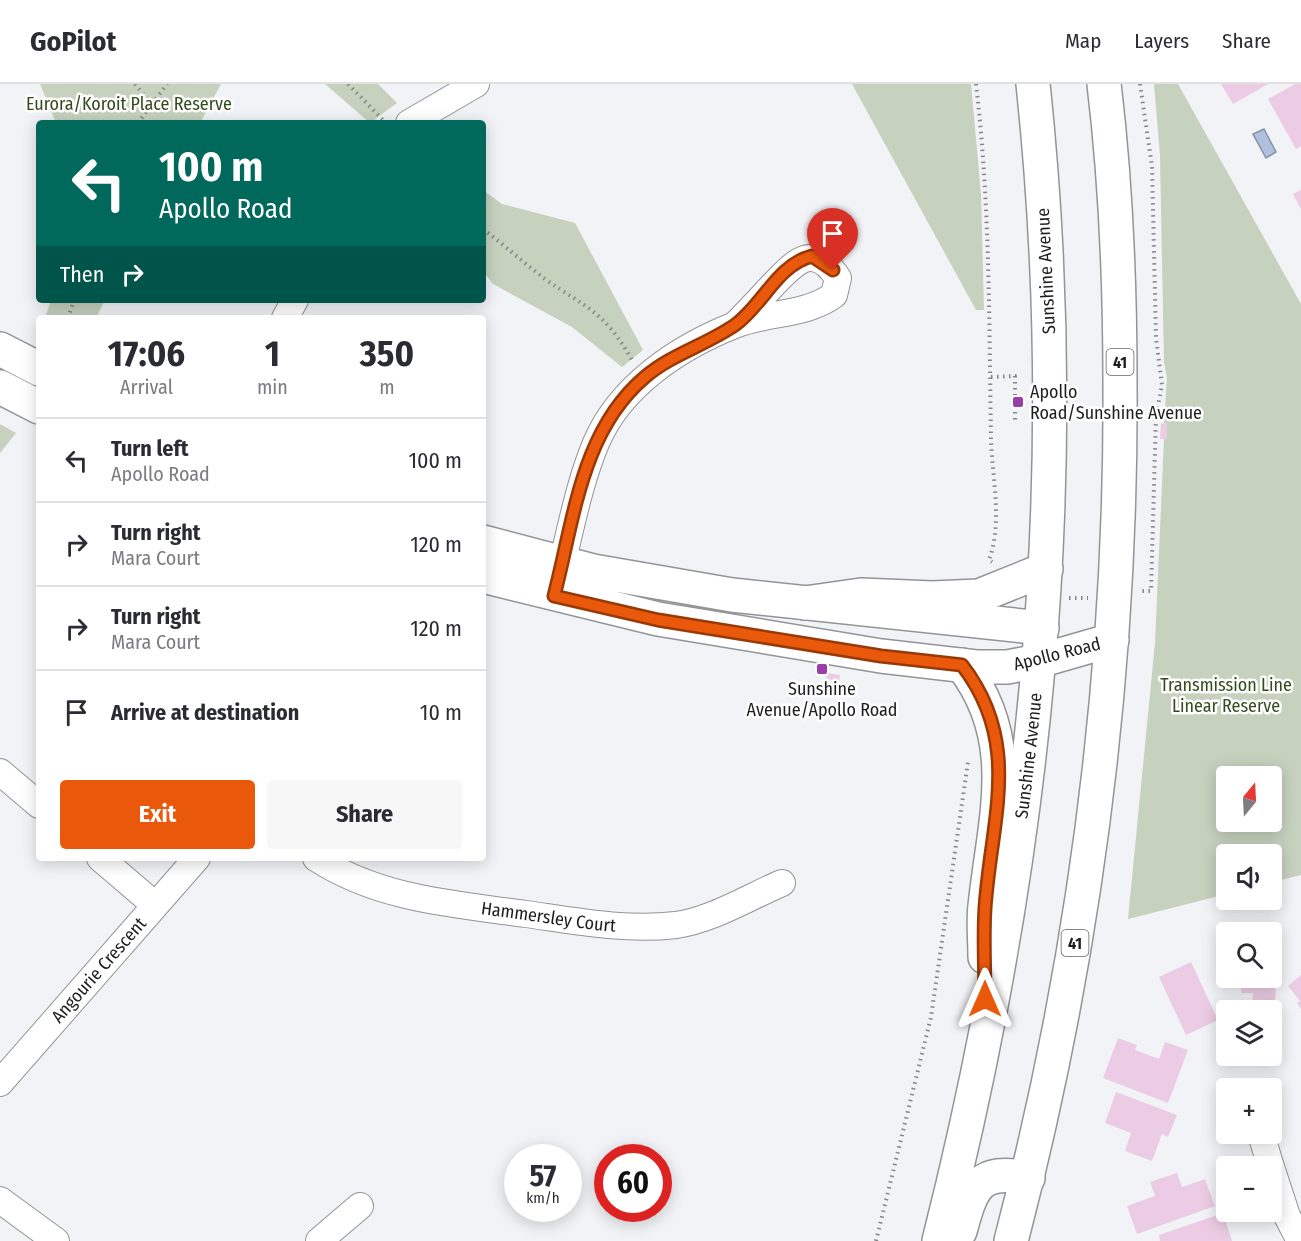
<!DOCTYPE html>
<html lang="en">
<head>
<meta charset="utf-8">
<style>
	:root { --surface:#fff; --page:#f7f7f7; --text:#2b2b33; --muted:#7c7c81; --line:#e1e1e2; --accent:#ea580c }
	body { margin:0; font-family:"Fira Sans Condensed",sans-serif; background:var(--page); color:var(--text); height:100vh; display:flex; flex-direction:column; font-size:22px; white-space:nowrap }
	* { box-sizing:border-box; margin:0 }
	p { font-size:20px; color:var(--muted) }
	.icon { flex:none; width:33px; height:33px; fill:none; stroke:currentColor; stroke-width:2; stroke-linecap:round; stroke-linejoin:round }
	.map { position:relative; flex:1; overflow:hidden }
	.side { position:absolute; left:36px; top:231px; width:450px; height:546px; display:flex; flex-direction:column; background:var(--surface); border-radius:6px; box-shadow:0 3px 15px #0003 }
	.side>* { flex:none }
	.banner { position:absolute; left:36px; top:36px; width:450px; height:183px; border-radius:6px; box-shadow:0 3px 15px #0003; background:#00695c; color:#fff; overflow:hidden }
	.needle { width:39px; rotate:18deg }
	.tools { position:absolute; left:1216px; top:682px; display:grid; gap:12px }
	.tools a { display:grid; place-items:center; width:66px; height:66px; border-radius:6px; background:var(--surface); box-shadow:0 3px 15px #0003; font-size:30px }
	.speed { position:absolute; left:504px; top:1060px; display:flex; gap:12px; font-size:30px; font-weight:700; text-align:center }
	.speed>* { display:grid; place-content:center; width:78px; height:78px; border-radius:50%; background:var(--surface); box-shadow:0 3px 15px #0003; line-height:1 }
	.speed small { font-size:15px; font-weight:400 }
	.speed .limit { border:9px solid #d22; background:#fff; color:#111 }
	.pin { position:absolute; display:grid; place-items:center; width:51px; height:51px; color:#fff; margin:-62px -26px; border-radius:50% 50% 50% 0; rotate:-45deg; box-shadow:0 0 6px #0007 }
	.pin .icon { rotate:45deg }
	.me { position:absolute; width:66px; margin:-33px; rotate:0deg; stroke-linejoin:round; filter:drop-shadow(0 0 4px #0008) }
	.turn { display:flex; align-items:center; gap:21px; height:126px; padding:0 24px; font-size:27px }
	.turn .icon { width:78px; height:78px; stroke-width:2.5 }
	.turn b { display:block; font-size:42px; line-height:51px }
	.then { display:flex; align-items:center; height:57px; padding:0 24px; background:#0003; gap:12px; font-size:22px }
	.eta { display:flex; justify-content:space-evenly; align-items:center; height:102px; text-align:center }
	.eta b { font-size:36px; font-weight:700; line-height:42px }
	.button { display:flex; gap:12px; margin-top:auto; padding:12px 24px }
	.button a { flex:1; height:69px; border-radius:6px; background:var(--accent); color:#fff; font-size:24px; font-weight:700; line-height:69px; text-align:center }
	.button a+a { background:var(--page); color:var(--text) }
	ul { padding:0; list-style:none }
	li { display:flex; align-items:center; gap:18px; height:84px; padding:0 24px; border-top:2px solid var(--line) }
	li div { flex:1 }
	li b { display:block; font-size:22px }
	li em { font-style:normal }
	header { display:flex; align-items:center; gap:36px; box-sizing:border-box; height:84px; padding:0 30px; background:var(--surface); border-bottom:2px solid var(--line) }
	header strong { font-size:28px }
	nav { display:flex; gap:33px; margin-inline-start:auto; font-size:21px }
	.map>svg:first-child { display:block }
	.green { fill:#c6d1be; fill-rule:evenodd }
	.water { fill:#b0c1df; stroke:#8490a5; stroke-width:1.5 }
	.building { fill:#ebcce4 }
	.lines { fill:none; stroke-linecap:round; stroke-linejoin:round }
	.street-casing { stroke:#939497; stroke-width:28 }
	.secondary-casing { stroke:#939497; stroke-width:36 }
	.primary-casing { stroke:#939497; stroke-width:36 }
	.path { stroke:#868688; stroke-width:4; stroke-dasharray:1.5 4.5; stroke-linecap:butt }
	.street { stroke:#fff; stroke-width:26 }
	.secondary { stroke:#fff; stroke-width:33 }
	.primary { stroke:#fff; stroke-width:33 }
	.route-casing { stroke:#983908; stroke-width:15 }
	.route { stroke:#ea580c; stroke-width:10 }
	.poi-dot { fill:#993ea8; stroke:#fff; stroke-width:2 }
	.labels { text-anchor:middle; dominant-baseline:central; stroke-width:5; stroke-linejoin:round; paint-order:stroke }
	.shield { fill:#fff; stroke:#626262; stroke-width:1.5 }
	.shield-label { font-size:16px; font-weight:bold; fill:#1e1e1f }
	.park-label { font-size:18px; fill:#334b1d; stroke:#fff }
	.street-label { font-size:18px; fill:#1e1e1f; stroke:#fff }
	.poi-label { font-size:18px; fill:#1e1e1f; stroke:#fff; text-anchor:start }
</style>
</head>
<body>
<header>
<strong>GoPilot</strong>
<nav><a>Map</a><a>Layers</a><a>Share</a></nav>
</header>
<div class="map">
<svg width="1301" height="1157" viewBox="0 0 1301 1157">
	<rect width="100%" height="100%" fill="#f2f3f6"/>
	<path class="green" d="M40,0H221L200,39H56Z
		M325,0H378L397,19L370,39Z
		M852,0H971L981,110L984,226H976Z
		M1154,0H1178L1301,220V791L1272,798V771H1227V810L1128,835L1155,559L1164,355L1167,340L1164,339L1167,294L1164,278L1160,71ZM1227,693H1272V738H1227Z
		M483,106L502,120L575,139L643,266L622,283L572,243L493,200L483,187Z
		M51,216H105L96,234H45Z
		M0,340L16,349L0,369Z"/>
	<path class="water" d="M1264,45L1276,68L1266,74L1253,50Z"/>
	<path class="building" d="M1221,0H1268L1233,20Z
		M1295,0H1301V62L1296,65L1268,15Z
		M1301,106V125L1293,110Z
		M1161,339L1167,340V355H1160Z
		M827,589L840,591L839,597L826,595Z
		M1272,864H1278L1274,936L1272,927H1252L1253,909H1241L1242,894H1272Z
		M1191,878L1218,936L1186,951L1159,893Z
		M1301,891V925L1297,919L1300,917L1288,902Z
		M1118,954L1137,961L1135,966L1159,975L1165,958L1188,966L1168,1019L1103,994Z
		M1116,1008L1177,1031L1168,1053L1162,1050L1152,1077L1125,1067L1131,1049L1105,1039Z
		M1177,1089L1182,1103L1205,1095L1215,1122L1137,1150L1127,1122L1155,1112L1150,1098Z
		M1223,1129L1232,1157H1160L1159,1151Z"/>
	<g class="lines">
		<g class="street-casing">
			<g id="street">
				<path d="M409,39L476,0"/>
				<path d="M285,234L295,216"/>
				<path d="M558,495C570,450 578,402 596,359C620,302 679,263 735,241C767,228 805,232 834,211L838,194C813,157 795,178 772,202C760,215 748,228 736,240"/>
				<path d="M0,688L39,721"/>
				<path d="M100,774L155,821"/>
				<path id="s1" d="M316,774C379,815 453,820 526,830C575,837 626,847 676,841C712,836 749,813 782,799"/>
				<path id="s2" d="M0,999L197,774"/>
				<path d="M1261,1050L1271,1083"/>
				<path d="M1272,1086L1287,1132L1300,1157"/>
				<path d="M0,1116L56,1157"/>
				<path d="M319,1157L360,1122"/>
			</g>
		</g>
		<g class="secondary-casing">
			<path id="secondary" d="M0,265L39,285
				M0,303L39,323
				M483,458L593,487L732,511L1042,544
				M483,492L658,535L881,572L976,583H1007L1039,577"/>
		</g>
		<g class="primary-casing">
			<g id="primary">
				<path d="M805,519L861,511L932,514L979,512L1046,485"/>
				<path d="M1039,577L1112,556"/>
				<path d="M962,581C1021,657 994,735 985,822C983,838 985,856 985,873"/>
				<path d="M960,1147C972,1103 978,1084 1028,1094"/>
				<path id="s3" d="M939,1157C1036,773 1075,395 1033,0"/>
				<path d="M1011,1157C1084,877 1122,588 1120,298C1120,199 1116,99 1104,0"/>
			</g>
		</g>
		<path class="path" d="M135,0L151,20
			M348,0L385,38
			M976,0C990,118 989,236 991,354C992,394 1003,438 989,476L992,478
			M1140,0L1152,82L1156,254L1162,301L1156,332L1151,507H1140
			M138,39L167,0
			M483,145C504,161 524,179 545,195C588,225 604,227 632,276
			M68,234L74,216
			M991,293L1015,292V339
			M1069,514H1088
			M876,1157L931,933L968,678"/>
		<use href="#street" class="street"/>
		<use href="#secondary" class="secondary"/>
		<use href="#primary" class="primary"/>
	</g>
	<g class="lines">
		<g class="route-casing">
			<path id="route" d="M833,186L812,172C777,181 763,221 735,241C706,261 672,270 645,293C581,347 574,436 554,512L658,536L881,572L962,581C1023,660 991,735 985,824C983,854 985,885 985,915"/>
		</g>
		<use href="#route" class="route"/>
	</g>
	<g class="poi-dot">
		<rect x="1012" y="312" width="12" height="12" rx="3"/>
		<rect x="816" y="579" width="12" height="12" rx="3"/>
	</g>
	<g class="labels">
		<g class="shield">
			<rect x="1106.5" y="265" width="27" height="26" rx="4.5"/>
			<rect x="1061.5" y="846" width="27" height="26" rx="4.5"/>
		</g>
		<g class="shield-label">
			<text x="1120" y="278">41</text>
			<text x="1075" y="859">41</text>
		</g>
		<g class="park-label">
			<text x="129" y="20">Eurora/Koroit Place Reserve</text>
			<text x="1226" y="601">Transmission Line<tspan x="1226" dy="21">Linear Reserve</tspan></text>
		</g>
		<g class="street-label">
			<text transform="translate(1046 187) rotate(-93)">Sunshine Avenue</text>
			<text transform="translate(1057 570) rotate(-14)">Apollo Road</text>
			<text stroke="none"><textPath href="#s3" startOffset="494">Sunshine Avenue</textPath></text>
			<text stroke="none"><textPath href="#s1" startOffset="242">Hammersley Court</textPath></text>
			<text stroke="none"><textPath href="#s2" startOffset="150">Angourie Crescent</textPath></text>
		</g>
		<g class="poi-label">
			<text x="1030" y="308">Apollo<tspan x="1030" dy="21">Road/Sunshine Avenue</tspan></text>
			<text x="822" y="605" text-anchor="middle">Sunshine<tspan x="822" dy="21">Avenue/Apollo Road</tspan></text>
		</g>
	</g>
</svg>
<div class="tools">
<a><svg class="needle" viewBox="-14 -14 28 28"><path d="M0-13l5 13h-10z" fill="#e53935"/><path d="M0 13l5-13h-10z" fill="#7c7c81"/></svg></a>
<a><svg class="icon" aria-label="sound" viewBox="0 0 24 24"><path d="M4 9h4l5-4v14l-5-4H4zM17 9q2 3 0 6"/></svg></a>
<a><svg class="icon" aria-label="search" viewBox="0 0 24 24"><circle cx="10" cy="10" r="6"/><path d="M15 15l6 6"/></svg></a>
<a><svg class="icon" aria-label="layers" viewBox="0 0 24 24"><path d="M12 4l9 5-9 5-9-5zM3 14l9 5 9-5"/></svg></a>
<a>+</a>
<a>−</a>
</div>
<div class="speed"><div>57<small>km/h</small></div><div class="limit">60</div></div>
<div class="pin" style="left:833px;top:186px;background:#d93025"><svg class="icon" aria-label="arrive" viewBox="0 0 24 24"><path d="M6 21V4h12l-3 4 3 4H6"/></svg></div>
<svg class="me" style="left:985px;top:915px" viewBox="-20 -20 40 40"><path d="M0-17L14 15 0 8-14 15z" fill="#ea580c" stroke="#fff" stroke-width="4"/></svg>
<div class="banner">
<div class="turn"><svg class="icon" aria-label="left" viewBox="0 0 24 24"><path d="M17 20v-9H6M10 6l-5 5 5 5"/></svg><div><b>100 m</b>Apollo Road</div></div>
<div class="then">Then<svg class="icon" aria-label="right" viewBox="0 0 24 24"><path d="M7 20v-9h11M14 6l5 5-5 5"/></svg></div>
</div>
<section class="side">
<div class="eta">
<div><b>17:06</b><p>Arrival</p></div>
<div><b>1</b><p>min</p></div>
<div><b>350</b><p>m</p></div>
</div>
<ul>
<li><svg class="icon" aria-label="left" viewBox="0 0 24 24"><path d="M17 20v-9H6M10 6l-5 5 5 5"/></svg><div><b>Turn left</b><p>Apollo Road</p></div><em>100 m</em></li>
<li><svg class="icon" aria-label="right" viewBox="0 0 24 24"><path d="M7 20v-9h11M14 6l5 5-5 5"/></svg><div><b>Turn right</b><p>Mara Court</p></div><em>120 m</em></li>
<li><svg class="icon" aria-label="right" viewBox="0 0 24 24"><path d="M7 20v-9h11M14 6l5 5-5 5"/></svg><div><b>Turn right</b><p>Mara Court</p></div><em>120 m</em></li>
<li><svg class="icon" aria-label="arrive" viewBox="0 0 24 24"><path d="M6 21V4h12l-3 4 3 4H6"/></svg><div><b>Arrive at destination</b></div><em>10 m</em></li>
</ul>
<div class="button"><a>Exit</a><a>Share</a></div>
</section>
</div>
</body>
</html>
